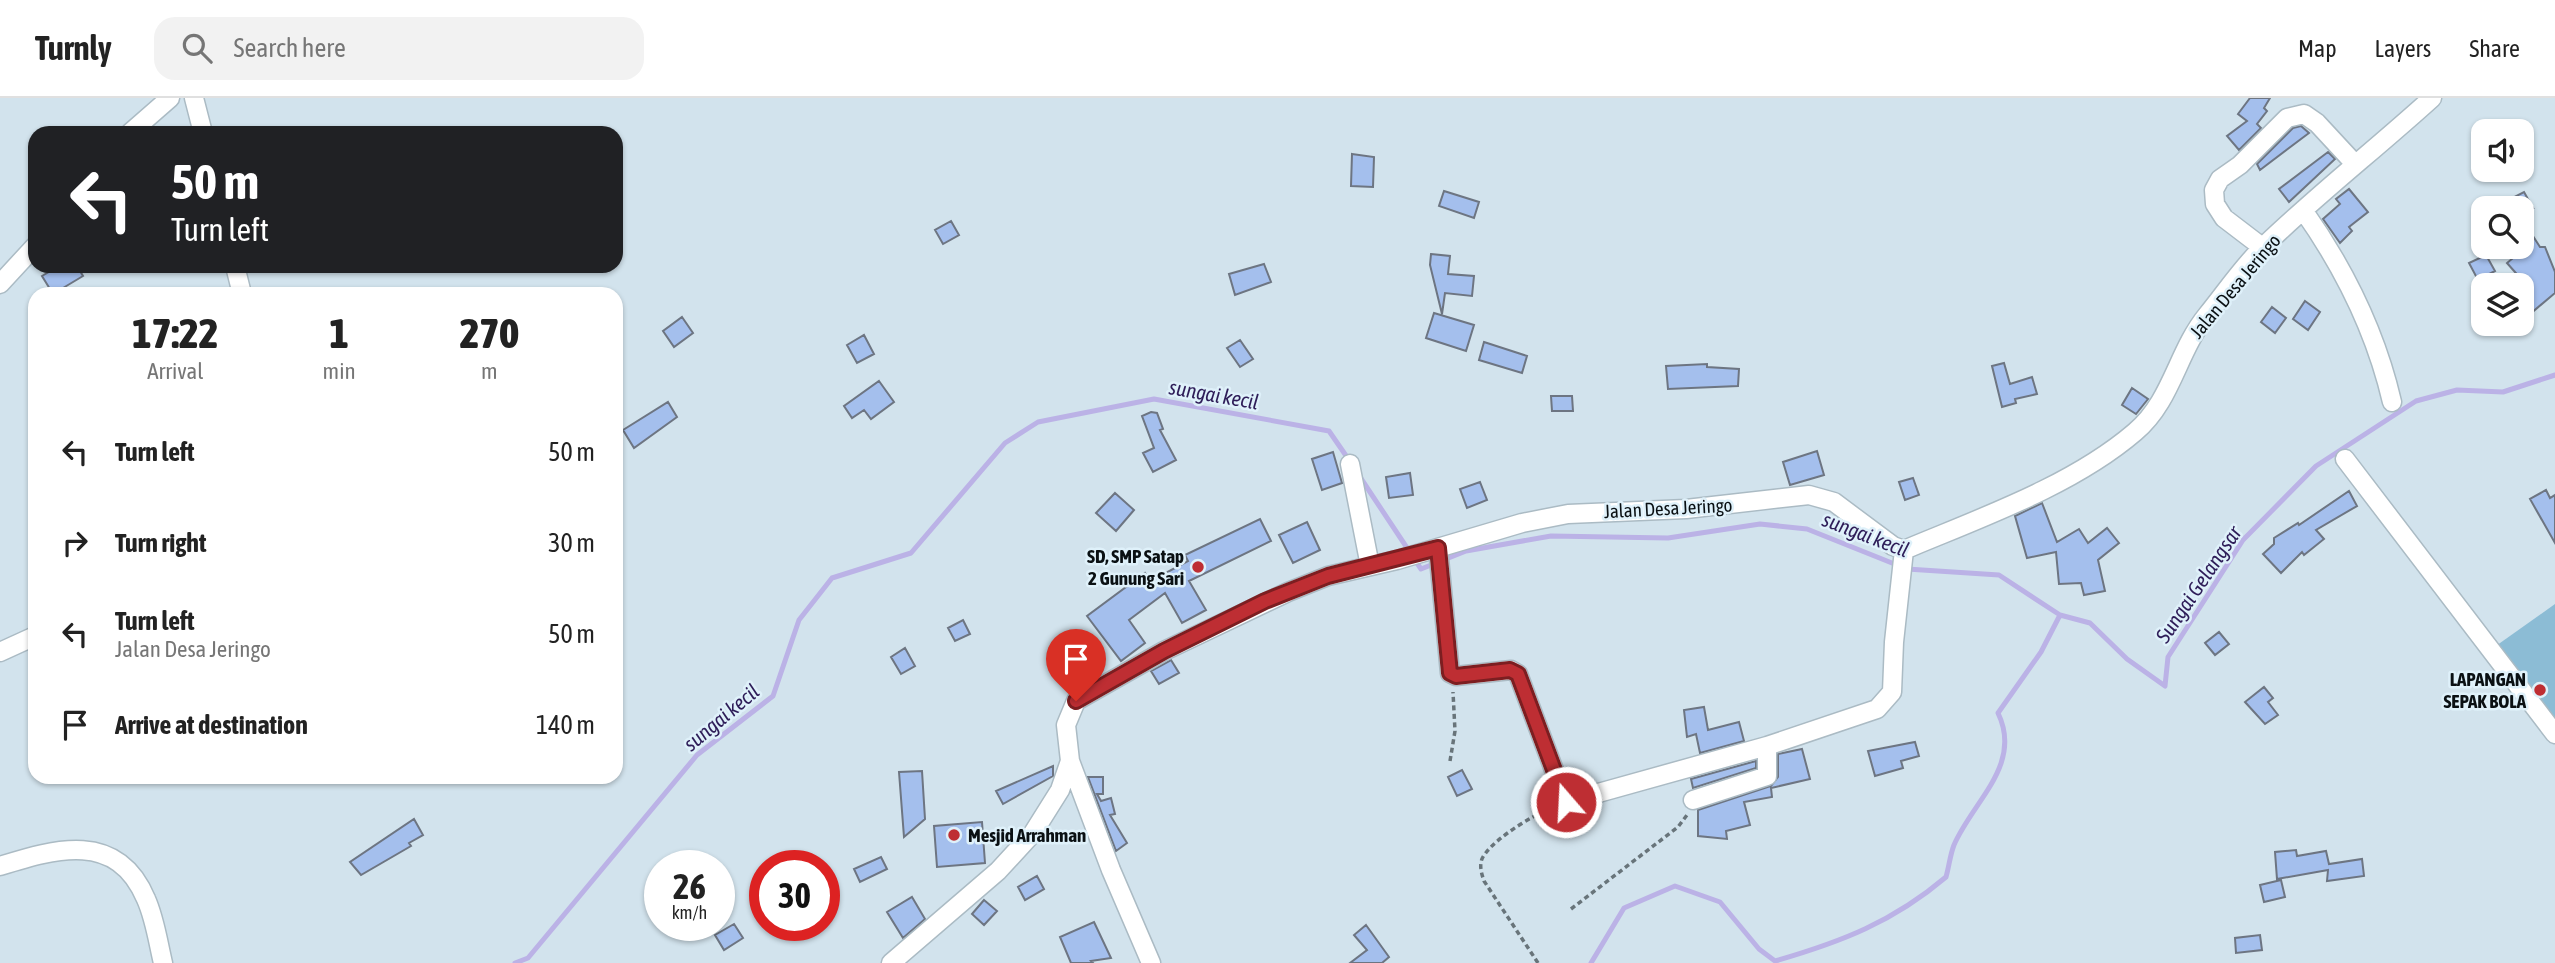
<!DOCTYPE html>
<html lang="en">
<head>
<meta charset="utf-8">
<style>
	:root { --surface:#fff; --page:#f2f2f2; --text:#222; --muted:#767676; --line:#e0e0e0 }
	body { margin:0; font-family:"Asap Condensed",sans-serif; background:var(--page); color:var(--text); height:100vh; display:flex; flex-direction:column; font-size:26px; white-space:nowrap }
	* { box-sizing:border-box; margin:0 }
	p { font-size:23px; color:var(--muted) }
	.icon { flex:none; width:38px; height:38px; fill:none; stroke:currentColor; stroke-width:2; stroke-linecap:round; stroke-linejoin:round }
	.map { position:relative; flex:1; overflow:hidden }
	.drawer { position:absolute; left:28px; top:189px; width:595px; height:497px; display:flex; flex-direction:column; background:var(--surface); border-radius:21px; box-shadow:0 2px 5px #0004 }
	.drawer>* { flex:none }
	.banner { position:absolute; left:28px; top:28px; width:595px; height:147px; border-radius:21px; box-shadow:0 2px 5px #0004; background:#202124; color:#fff; overflow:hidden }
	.controls { position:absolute; left:2471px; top:21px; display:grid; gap:14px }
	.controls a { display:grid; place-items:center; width:63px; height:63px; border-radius:14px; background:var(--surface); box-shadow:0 2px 5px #0004; font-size:35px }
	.speed { position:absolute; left:644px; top:752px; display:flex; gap:14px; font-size:35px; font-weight:700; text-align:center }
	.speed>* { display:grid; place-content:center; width:91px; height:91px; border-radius:50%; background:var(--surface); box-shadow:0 2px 5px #0004; line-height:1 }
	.speed small { font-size:18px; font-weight:400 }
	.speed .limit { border:10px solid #d22; background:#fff; color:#111 }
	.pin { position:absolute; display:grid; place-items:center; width:60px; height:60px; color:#fff; margin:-72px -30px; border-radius:50% 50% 50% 0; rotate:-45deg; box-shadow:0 0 7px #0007 }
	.pin .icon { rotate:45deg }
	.me { position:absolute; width:77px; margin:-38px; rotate:341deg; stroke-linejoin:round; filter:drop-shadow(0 0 5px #0008) }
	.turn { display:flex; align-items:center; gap:24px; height:147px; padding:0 28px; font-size:32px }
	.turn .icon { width:91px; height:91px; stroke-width:2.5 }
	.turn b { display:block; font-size:49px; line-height:60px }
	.eta { display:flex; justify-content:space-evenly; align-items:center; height:119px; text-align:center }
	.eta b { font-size:42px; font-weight:800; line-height:49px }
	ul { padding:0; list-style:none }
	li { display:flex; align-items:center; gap:21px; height:91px; padding:0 28px }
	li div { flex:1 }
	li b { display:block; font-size:26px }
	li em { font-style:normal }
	header { display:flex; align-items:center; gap:42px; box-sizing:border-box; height:98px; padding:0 35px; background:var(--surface); border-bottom:2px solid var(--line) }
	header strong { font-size:33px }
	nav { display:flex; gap:38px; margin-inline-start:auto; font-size:24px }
	.search { width:490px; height:63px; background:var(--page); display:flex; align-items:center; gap:18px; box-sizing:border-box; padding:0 24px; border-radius:21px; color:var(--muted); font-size:26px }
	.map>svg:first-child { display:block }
	.green { fill:#8cbcd5 }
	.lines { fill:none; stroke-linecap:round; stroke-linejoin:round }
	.stream { stroke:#bbb2e6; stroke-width:5 }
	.building { fill:#a4bfed; stroke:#6d7582; stroke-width:2 }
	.minor-casing { stroke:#abbbc4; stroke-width:21 }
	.path { stroke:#68747a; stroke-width:3.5; stroke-dasharray:5 3.5; stroke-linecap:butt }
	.minor { stroke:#fff; stroke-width:18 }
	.route-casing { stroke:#7c1e21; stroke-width:18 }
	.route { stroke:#be2e33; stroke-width:12 }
	.poi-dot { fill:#be2e33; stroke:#dff1fa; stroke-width:2.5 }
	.labels { text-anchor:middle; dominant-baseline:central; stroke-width:5; stroke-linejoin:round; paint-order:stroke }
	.street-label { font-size:19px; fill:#0a1013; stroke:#dff1fa }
	.poi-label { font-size:19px; font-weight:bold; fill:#0a1013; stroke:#dff1fa; text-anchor:end }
	.water-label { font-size:21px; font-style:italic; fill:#2e1d58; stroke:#dff1fa }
</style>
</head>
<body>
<header>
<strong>Turnly</strong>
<div class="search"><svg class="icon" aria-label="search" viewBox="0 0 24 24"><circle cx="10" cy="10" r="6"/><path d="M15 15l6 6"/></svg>Search here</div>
<nav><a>Map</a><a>Layers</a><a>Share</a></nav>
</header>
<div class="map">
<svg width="2555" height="865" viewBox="0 0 2555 865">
	<rect width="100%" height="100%" fill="#d2e3ed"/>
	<path class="green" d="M2555,506V635L2493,550Z"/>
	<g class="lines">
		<path class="stream" d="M1360,379L1421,471L1466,453L1551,438L1668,440L1760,426L1807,431L1907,471L1999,477L2060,517
			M515,865L528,860L697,657L773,598L799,522L832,480L911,455L1005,345L1038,324L1154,301L1329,333L1349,362
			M1591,865L1624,810L1675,788L1720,804L1759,851L1775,863C1841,844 1893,824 1946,779C1949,769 1950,757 1954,747C1973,703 2023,667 1998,615L2041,554L2060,517L2090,525L2127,561L2165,588L2168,559L2243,442L2316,368L2416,303L2457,292L2503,294L2555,277"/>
	</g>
	<path class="building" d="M2250,0H2270L2264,10L2267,13L2257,26L2261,30L2239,52L2227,38L2247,23L2238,16Z
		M2301,28L2309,35L2260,72L2257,66L2293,30Z
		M2328,54L2335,61L2289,104L2279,91Z
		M1352,56L1374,59L1373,89L1351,88Z
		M2349,91L2368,114L2349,129L2352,133L2340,145L2323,121L2340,106L2336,101Z
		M1444,93L1479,104L1474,120L1439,108Z
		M2524,94L2533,110H2493Z
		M2522,121L2540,149H2545L2555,174V195L2530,216L2522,207V182L2507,165L2519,155L2515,149H2522Z
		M951,123L959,137L943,146L935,132Z
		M1431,156L1450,158L1448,176L1474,178L1472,198L1445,195L1442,216L1430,167Z
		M2486,157L2495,173L2478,182L2469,165Z
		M1264,166L1271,184L1235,197L1229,176Z
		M59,168H77L83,178L53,196L42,178Z
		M2305,203L2320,214L2308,232L2293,221Z
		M2272,209L2286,220L2275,235L2261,224Z
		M1434,215L1474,227L1466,253L1426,240Z
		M682,219L693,235L674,249L663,233Z
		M864,237L874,256L857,265L847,247Z
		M1240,242L1253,261L1240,269L1227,250Z
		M1484,244L1527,258L1522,275L1479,262Z
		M2004,265L2010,286L2032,279L2037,296L2015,301L2016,305L2002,309L1992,268Z
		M1707,266V269L1739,271L1738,288L1668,291L1666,268Z
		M879,283L894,304L871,321L864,312L852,320L844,308Z
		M2132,290L2148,301L2136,316L2122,307Z
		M1551,298H1572L1573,313H1552Z
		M668,304L677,319L634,350L623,332Z
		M1151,314L1157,315L1163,331L1160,332L1176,362L1153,374L1143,355L1154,350L1142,318Z
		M1817,353L1824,377L1790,387L1783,364Z
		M1333,354L1342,385L1322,392L1312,361Z
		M1410,375L1413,397L1389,400L1386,379Z
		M1913,380L1919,397L1905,402L1899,384Z
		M1480,384L1487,402L1467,410L1460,391Z
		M2546,392L2550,400L2555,397V445L2530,401Z
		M2349,393L2357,408L2316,432L2324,441L2304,457L2302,454L2281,475L2263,456L2274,446V440L2298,425L2299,427Z
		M1115,395L1134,412L1116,433L1096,415Z
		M2042,405L2057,444L2079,431L2088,445L2107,430L2119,445L2098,462L2105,493L2084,497L2081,485L2059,486L2056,454L2027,460L2015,418Z
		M1260,421L1271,443L1189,483L1206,512L1182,525L1165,495L1129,522L1145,545L1121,563L1087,518L1145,475L1151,483L1188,463L1185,457Z
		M1307,424L1320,452L1293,465L1279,437Z
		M963,522L970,536L955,543L948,530Z
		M2219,534L2229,546L2215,557L2205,545Z
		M905,550L915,568L901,576L891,559Z
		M1171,562L1179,575L1159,586L1151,573Z
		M2264,589L2273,600L2268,604L2278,617L2265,626L2245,604Z
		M1704,609L1708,632L1739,624L1744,643L1700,655L1696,636L1687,639L1684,612Z
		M1915,644L1919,658L1901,663L1903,670L1875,678L1868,653Z
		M1802,651L1810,681L1771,690L1772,699L1744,704L1750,727L1726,733L1727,741L1698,738V712L1771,688L1778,679V656Z
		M1756,663V670L1693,690L1691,681Z
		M1053,668V678L1003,706L996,693Z
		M1462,672L1472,691L1457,698L1448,679Z
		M922,673L925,721L904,739L899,674Z
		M1088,679H1103V696H1097L1101,703L1111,700L1115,716L1110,717L1127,745L1116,753Z
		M414,721L423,737L409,745L411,748L361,777L350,764Z
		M982,724L985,765L937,769L934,728Z
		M2296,752L2297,758L2326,753L2329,766L2362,761L2364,778L2327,783L2328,772L2277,781L2275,754Z
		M881,759L887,771L860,784L854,771Z
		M1037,778L1044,791L1025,802L1018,789Z
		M2281,782L2285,799L2264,804L2260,787Z
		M912,799L925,821L903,840L887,814Z
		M984,802L997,813L984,827L972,816Z
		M1094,824L1111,860L1091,863L1093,865H1071L1060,839Z
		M734,826L743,840L724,852L715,837Z
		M1366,827L1389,859L1382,865H1350L1367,852L1354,837Z
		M2260,837L2262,852L2236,855L2235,840Z"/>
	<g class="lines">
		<g class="minor-casing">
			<path id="minor" d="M194,0L203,35
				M130,35L170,0
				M2303,112C2344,170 2376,235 2392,304
				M2262,149L2224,120L2215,106L2214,92L2220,81L2240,67L2287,20L2304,16L2317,25L2355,66
				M235,168L242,196
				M0,186L35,148
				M2345,361L2555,636
				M1350,366L1370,468
				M1438,450L1450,575L1456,578L1511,572L1518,576L1566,704L1767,648L1877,611L1892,594L1894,544L1904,452
				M0,554L35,538
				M1070,663L1111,772L1151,865
				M1693,702L1767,678V648
				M0,768C55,751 117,732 146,801C155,821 158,844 163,865
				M891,865L998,773L1033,735L1060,692L1070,663L1066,627L1076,603L1164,553L1288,494L1328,478L1397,462L1522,425L1568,416L1686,411L1809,397L1834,404L1893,448L1904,452C1980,420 2072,388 2135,334C2172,303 2177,254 2207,217C2225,195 2243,168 2264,148C2318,96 2377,50 2432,0"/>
		</g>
		<path class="path" d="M1450,663L1455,633L1453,594
			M1571,811L1678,729L1687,717
			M1538,865L1484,783C1481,774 1478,764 1485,756C1497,739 1532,718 1551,710"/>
		<use href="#minor" class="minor"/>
	</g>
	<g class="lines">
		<g class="route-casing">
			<path id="route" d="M1076,603L1164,553L1265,503L1328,478L1438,450L1450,575L1456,578L1510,572L1518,576L1566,704"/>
		</g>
		<use href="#route" class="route"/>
	</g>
	<g class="poi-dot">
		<circle cx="1198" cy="469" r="7"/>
		<circle cx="2540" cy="592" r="7"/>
		<circle cx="954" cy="737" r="7"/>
	</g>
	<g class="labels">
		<g class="street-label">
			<text transform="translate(2235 188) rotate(-50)">Jalan Desa Jeringo</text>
			<text transform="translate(1668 410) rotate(-3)">Jalan Desa Jeringo</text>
		</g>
		<g class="poi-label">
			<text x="1184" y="458">SD, SMP Satap<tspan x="1184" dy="22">2 Gunung Sari</tspan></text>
			<text x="2526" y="581">LAPANGAN<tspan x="2526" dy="22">SEPAK BOLA</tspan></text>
			<text x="968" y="737" text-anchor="start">Mesjid Arrahman</text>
		</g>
		<g class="water-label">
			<text transform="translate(1214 296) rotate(10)">sungai kecil</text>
			<text transform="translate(1866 436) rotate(21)">sungai kecil</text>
			<text transform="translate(2198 486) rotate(-56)">Sungai Gelangsar</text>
			<text transform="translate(721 619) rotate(-40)">sungai kecil</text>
		</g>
	</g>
</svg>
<div class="controls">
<a><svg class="icon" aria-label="sound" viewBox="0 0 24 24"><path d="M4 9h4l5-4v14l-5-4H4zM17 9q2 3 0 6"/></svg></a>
<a><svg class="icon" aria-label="search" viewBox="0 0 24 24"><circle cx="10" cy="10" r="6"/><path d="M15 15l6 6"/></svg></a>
<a><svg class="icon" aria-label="layers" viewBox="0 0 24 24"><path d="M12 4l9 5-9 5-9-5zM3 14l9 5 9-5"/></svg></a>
</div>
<div class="speed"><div>26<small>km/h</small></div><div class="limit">30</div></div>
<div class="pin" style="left:1076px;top:603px;background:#d93025"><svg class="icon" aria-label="arrive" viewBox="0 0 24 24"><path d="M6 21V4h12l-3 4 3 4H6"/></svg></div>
<svg class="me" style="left:1566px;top:704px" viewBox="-20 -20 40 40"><circle r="17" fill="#be2e33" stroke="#fff" stroke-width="3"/><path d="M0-11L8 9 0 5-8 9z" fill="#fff"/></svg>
<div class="banner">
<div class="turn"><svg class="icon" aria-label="left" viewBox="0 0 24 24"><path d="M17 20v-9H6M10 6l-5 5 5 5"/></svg><div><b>50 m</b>Turn left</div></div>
</div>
<section class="drawer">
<div class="eta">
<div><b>17:22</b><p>Arrival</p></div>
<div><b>1</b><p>min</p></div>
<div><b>270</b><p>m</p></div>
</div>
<ul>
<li><svg class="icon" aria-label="left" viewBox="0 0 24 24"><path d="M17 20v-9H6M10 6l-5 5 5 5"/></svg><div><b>Turn left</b></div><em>50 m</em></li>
<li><svg class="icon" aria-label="right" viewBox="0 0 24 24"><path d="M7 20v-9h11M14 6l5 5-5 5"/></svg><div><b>Turn right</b></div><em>30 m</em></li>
<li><svg class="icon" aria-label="left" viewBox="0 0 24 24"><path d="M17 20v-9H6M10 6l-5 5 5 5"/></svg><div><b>Turn left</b><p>Jalan Desa Jeringo</p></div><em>50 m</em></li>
<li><svg class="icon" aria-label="arrive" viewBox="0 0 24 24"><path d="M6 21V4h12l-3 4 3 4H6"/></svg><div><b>Arrive at destination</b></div><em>140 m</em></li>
</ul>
</section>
</div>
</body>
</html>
